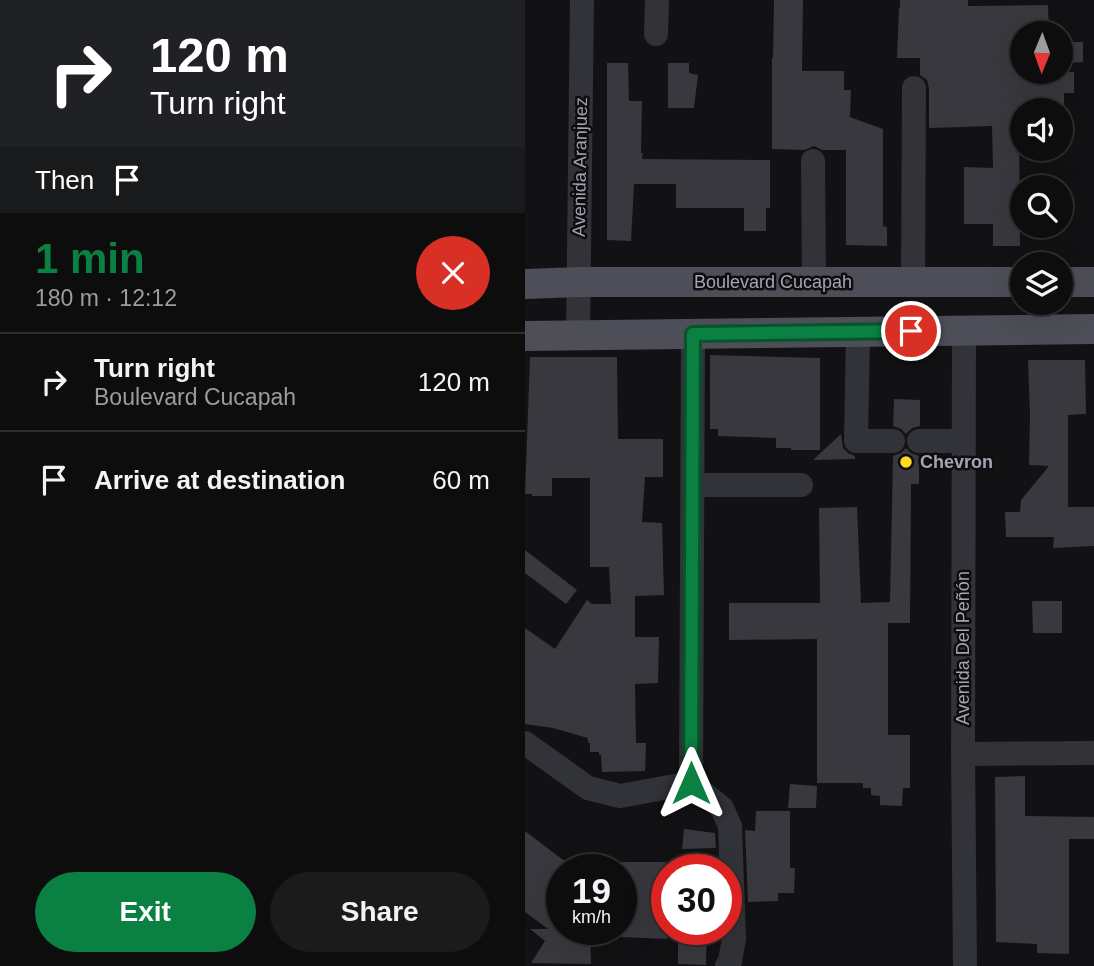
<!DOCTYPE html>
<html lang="en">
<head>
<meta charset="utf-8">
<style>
	:root { --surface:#0e0d0e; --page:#1c1b1c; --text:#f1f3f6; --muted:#9b9c9e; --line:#2e2d2e; --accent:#0b8043 }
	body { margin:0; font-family:Helvetica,sans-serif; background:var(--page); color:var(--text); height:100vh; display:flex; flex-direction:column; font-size:26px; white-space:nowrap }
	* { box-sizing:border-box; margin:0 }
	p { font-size:23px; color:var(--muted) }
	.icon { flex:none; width:38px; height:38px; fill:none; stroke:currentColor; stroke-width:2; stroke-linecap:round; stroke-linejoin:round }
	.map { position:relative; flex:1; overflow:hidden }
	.panel { display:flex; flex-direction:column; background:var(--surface); width:525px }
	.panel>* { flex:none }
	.hud { background:#202124; color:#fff; overflow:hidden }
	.needle { width:46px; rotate:181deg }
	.controls { position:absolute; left:485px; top:21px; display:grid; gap:14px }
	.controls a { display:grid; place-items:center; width:63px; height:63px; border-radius:50%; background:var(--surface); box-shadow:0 7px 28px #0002,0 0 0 2px var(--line); font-size:35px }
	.speed { position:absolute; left:21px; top:854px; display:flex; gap:14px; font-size:35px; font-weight:700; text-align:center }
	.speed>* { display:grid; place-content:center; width:91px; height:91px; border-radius:50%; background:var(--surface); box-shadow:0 7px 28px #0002,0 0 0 2px var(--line); line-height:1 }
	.speed small { font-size:18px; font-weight:400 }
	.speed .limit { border:10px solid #d22; background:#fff; color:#111 }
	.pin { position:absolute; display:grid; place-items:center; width:60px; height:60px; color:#fff; margin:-30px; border:4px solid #fff; border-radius:50%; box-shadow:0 2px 7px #0007 }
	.me { position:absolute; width:77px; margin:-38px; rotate:0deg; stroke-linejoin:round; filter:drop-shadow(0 0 5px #0008) }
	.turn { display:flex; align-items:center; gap:24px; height:147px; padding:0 35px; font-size:32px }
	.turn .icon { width:91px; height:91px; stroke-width:2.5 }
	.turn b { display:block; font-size:49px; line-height:60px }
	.then { display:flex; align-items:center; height:66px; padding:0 35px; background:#0003; gap:14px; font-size:26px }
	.round { display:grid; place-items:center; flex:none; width:74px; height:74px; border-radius:37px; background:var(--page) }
	.summary { display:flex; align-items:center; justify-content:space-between; height:119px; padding:0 35px }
	h1 { font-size:42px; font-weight:700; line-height:52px; color:var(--accent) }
	.action { display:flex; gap:14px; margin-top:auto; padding:14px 35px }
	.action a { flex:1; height:80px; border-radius:42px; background:var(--accent); color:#fff; font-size:28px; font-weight:700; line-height:80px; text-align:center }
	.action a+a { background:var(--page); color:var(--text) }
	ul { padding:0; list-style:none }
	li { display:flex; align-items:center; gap:21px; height:98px; padding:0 35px; border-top:2px solid var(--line) }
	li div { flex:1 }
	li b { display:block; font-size:26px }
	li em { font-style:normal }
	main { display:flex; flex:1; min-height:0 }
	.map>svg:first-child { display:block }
	.building { fill:#39383e }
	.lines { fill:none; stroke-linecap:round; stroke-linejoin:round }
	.minor { stroke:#323239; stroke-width:24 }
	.major { stroke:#4e4e58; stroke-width:30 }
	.route-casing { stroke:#07532c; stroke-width:18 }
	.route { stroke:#0b8043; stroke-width:12 }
	.poi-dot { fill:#ffda1e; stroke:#0d0d0e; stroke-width:2.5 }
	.labels { text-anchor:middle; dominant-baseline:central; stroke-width:5; stroke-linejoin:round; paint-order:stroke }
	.street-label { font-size:18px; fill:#a2a4b5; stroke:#0d0d0e }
	.poi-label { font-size:18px; font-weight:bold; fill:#a2a4b5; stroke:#0d0d0e; text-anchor:start }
</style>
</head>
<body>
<main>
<section class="panel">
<div class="hud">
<div class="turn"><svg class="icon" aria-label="right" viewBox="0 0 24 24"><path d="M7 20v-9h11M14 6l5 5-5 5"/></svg><div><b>120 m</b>Turn right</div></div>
<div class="then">Then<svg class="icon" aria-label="arrive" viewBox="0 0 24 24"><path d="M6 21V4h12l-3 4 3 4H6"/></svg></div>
</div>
<div class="summary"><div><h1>1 min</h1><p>180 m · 12:12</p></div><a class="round" style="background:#d93025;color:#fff"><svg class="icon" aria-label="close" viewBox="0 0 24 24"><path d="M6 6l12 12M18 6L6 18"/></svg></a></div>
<ul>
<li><svg class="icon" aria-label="right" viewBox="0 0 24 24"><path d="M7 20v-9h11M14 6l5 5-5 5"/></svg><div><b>Turn right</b><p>Boulevard Cucapah</p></div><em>120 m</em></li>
<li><svg class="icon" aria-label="arrive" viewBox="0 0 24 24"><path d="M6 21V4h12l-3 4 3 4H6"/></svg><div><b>Arrive at destination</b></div><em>60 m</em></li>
</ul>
<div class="action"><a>Exit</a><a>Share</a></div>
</section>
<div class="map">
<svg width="569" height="966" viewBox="0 0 569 966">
	<rect width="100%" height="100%" fill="#121113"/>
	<path class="building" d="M249,0H278L277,71H319V90H326L325,117L358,129V226L362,227V246L321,245V150H297L289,146L279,150L247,149V58H248Z
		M375,0H443V6L523,5L524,33H497V72H549V93H539V109L494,110L495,246H468V224H439V167L468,168L467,126L404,128V88L402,80L395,75V58H372L374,8H375Z
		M536,42H558V62L536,63Z
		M82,63H103L104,101H117L116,153H118L117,159L245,160V208H241V231H219V208H151V184H109L106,241L82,240Z
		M143,63H164V73L173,75L169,108H143Z
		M185,355L295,358V450H266V448H251V438L193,436V429H185Z
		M5,357H92L93,439H138V477H120L117,522L137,523L139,595L110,596V637H134L133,683L110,684L111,743H121L120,771L77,772L76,755H74V752H65V743H63V738L28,728L0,724V628L30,649L62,600L67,604H86L84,567H65V478H27V496H7V494H0Z
		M503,360H560L561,414L543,415V507H569V546L528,548L529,537H481L480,512H495L496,500L524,466L504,465L505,415Z
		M369,399L395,400V426L387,428L381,434L376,429L368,426Z
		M316,434L318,448L323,453L330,456V459L288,460Z
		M381,448L386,453L394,456V484H386L385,623H363V735H385V788H378L377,806L355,805V796L346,795V788H338V783H292V639L204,640V603H295L294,508L332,507L336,603L365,602L368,456L376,453Z
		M0,550L52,590L41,604L0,573Z
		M507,601H537V633H508Z
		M500,776V816L569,817V839H544V954L512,953V944L471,942L470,777Z
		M265,784L292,786L291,808H263Z
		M231,811H265V868H270L269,893H253V901L223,902L220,830L230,831Z
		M159,829L190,833L191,848L157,849Z
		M0,831L38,860H52L46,870H37V929H65L66,964L6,963L20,941L5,929H23L0,912Z
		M96,862H141L142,939L96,937Z
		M153,929H182L181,965L153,964Z"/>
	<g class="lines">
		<path class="minor" d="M131,34L132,0
			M288,161L289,283
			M388,282L389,88
			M439,330L438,754L440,966
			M333,332L331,441H368
			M53,335L57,0
			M394,441H439
			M168,485H276
			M0,743L63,788L95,796L166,783
			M438,754L569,753
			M166,783L168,334
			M166,783L197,808L205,826L209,939L205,961L202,966"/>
		<path class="major" d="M536,282H569
			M0,284L54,282H497
			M0,336L569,329"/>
	</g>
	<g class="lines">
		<g class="route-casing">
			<path id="route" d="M166,783L168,334L386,331"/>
		</g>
		<use href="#route" class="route"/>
	</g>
	<circle class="poi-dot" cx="381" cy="462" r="7"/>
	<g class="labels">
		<g class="street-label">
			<text transform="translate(55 167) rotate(-89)">Avenida Aranjuez</text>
			<text x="248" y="282">Boulevard Cucapah</text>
			<text transform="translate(438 648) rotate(-90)">Avenida Del Peñón</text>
		</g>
		<g class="poi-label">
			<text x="395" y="462">Chevron</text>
		</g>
	</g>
</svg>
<div class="controls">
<a><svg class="needle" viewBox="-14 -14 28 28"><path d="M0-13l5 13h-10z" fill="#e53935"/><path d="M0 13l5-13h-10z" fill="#9b9c9e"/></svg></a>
<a><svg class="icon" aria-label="sound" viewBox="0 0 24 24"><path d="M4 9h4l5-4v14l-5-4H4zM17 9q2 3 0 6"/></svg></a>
<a><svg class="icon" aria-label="search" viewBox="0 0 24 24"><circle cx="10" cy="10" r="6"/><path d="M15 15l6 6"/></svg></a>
<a><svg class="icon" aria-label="layers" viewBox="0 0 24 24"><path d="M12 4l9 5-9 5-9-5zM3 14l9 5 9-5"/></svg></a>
</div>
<div class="speed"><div>19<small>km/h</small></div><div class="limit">30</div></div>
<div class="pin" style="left:386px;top:331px;background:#d93025"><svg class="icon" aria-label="arrive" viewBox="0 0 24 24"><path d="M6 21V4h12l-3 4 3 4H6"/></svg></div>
<svg class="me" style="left:166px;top:783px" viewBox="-20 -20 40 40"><path d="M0-17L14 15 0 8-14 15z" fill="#0b8043" stroke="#fff" stroke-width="4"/></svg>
</div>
</main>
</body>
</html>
